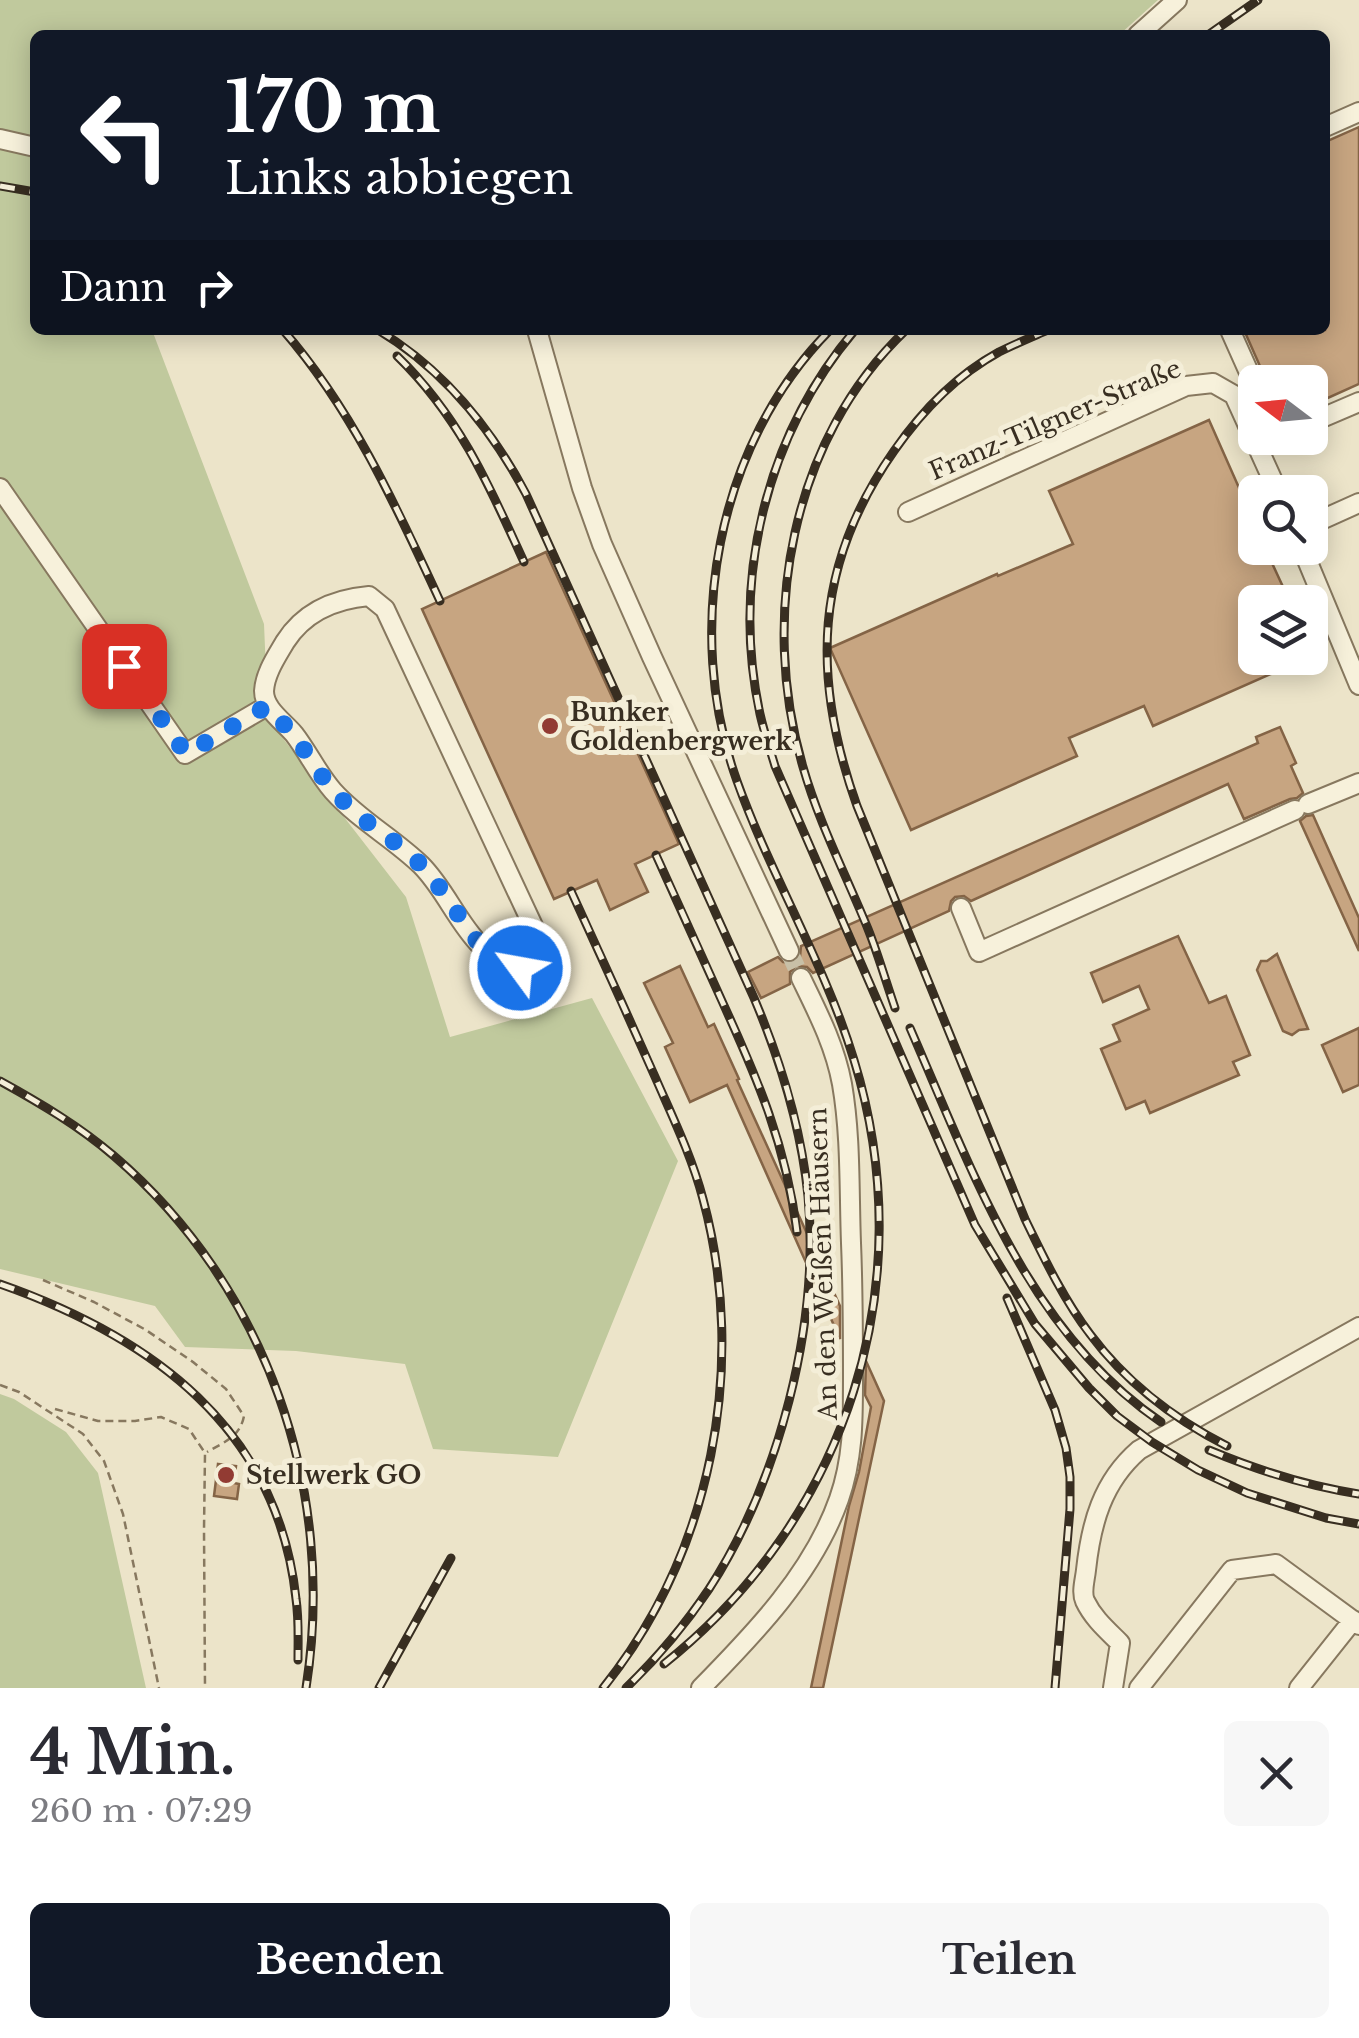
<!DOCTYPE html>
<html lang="de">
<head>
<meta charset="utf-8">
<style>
	:root { --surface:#fff; --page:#f7f7f7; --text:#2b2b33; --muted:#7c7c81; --accent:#111827 }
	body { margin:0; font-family:"Libre Baskerville",serif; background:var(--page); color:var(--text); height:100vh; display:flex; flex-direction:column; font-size:38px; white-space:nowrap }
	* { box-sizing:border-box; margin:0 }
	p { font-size:32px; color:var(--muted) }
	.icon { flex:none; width:55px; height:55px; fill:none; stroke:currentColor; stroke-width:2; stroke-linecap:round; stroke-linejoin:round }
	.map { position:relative; height:1688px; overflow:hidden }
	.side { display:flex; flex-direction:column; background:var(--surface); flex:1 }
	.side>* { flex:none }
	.top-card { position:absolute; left:30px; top:30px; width:1300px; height:305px; border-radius:15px; box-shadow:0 5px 25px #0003; background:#111827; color:#fff; overflow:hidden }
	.needle { width:65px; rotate:286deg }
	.fabs { position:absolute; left:1238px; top:365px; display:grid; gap:20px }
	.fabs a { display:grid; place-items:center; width:90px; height:90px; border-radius:15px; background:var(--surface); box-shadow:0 5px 25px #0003; font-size:50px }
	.pin { position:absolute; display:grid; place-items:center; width:85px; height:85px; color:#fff; margin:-42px; border-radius:20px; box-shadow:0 5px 15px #0006 }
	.me { position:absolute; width:110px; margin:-55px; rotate:302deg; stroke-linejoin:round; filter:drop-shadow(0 0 8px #0008) }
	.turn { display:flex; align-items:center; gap:35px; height:210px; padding:0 30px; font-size:45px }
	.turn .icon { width:130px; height:130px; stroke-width:2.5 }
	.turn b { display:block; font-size:70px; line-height:85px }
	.then { display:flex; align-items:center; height:95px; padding:0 30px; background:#0003; gap:20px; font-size:38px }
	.round { display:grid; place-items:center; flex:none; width:105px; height:105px; border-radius:15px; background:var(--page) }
	.overview { display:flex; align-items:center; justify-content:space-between; height:170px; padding:0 30px }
	h1 { font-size:60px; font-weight:700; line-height:75px }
	.button { display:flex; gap:20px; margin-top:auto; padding:20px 30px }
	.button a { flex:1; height:115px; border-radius:15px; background:var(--accent); color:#fff; font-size:40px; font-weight:700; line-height:115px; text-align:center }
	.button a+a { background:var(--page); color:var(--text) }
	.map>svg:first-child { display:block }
	.green { fill:#c0c99d }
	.building { fill:#c7a581; stroke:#846446; stroke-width:2.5 }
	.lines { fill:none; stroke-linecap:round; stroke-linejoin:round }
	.minor-tunnel { stroke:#c8c0a7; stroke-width:18; stroke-dasharray:18 9; stroke-linecap:butt }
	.minor-casing { stroke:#87785f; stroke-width:22 }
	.path { stroke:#87785f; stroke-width:2.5; stroke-dasharray:8 5; stroke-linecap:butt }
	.minor { stroke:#f7f1db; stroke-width:18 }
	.rail-casing { stroke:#382e21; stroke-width:9 }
	.rail { stroke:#f4eed8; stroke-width:5; stroke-dasharray:15; stroke-linecap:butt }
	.route { stroke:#1a73e8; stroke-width:18; stroke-dasharray:0 32.4 }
	.poi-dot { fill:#923b33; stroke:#f4eed8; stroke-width:4 }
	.labels { text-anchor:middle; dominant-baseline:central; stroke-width:10; stroke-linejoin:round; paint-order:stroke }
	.street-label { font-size:25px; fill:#382e21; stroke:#f4eed8 }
	.poi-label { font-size:25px; font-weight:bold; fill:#382e21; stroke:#f4eed8; text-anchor:start }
</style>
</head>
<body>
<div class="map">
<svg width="1359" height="1688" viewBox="0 0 1359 1688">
	<rect width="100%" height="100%" fill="#ece4c9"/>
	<path class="green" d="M0,0H1158L1119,35H35V330H152L264,624L268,719L406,897L450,1037L592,998L678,1161L558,1457L433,1449L405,1364L296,1351L185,1347L155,1306L0,1269Z
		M0,1394L14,1399L66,1432L98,1473L146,1688H0Z"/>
	<path class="building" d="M1359,127V384L1310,406V382H1267L1244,330H1325V142Z
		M1209,420L1255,524V548H1265L1290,602H1255V658H1307L1153,726L1144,706L1069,738L1077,756L911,830L830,648L997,574L998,576L1073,544L1049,491Z
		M546,552L679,844L635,864L648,892L610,910L597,880L554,899L422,609Z
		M1280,727L1296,763L1291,766L1303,793L1297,798L1290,799L1244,819L1228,784L971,901L964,896L955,897L951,901L949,911L813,973L807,967L796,966L790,972V984L761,998L748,972L778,957L783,962L793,963L800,957L801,946L1258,743L1256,737Z
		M1313,815L1359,918V951L1300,821L1306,816Z
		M1178,936L1209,1003L1226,996L1250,1055L1233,1062L1239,1075L1150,1113L1145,1101L1126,1109L1101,1049L1120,1041L1113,1025L1149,1009L1139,986L1103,1002L1091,973Z
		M1277,954L1308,1029L1299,1030L1292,1035L1283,1031L1257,970L1261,961H1267Z
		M680,966L708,1027L714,1024L739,1079L737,1080L840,1306V1339L727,1085L690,1102L665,1047L673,1043L644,983Z
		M1359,1028V1085L1343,1092L1322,1045Z
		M866,1361L884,1401L823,1688H811L849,1506L859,1472L871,1407L865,1395Z
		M218,1464L236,1466L234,1483L239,1484L237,1499L214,1496Z"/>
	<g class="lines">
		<path class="minor-tunnel" d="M789,951L801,978"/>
		<g class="minor-casing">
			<path id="minor" d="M1138,35L1177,0
				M1325,127L1359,112
				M0,139L35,147
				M537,330L582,488L602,544L652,657L789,951
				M1230,330L1255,386
				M1310,423L1359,402
				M0,488L185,754L267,706
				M908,512L1186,386L1213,383L1234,395L1278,492
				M1310,525L1359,503
				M1302,548L1359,685
				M369,596L385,609L548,958L521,969C507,963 492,957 481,946C457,922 445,889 421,865C393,838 359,820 333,791C318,774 308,752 294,734C283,721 264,709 264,691C265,673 277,656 285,642C304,612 335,599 369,596Z
				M1308,804L1359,783
				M961,908L979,952L1295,810
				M701,1688C755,1633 813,1573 839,1499C853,1459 853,1422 853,1380C853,1334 853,1289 851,1243C849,1190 851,1136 842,1084C835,1046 818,1013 801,978
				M1113,1688L1120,1643C1107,1630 1093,1618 1085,1601C1081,1592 1085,1580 1086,1570C1091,1524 1102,1482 1139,1450L1359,1327
				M1139,1688L1232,1570L1276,1564L1359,1625
				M1299,1688L1353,1620"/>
		</g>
		<path class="path" d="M43,1280L94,1302L146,1330L193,1362L226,1389L244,1416C240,1437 224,1442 207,1452
			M0,1385L19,1392L83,1434L104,1461L123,1514L159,1688
			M55,1409L98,1421H135L161,1417L189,1429L205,1453L204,1530L205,1688"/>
		<use href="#minor" class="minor"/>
		<g class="rail-casing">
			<path id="rail" d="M1208,35L1258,0
				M0,186L35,192
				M283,330C352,409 396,506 440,601
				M378,330C443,369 491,428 526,494L754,998C781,1062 801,1126 808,1196C820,1324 779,1481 709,1589C685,1625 657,1658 626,1688
				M855,330C766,435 731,579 760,714C764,732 770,749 775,766L975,1225L1035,1324L1089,1388L1117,1416L1152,1442L1198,1470L1247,1493L1326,1518L1359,1524
				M1048,330C1032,337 1015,344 999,352C957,375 921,412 894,451C814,565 811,677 857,806L1025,1219C1044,1258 1064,1300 1090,1334C1125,1381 1174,1419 1227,1446
				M397,356C459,416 489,485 524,562
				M656,855C678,903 700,952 722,1001C758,1080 786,1145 797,1232
				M571,891C600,954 628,1016 656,1079C673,1118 692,1157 703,1199C748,1366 712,1552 603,1688
				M895,1008C886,982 878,954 868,929C846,875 819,823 803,767C759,617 791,439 906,330
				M910,1028C972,1170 1028,1332 1161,1422
				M0,1081C40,1103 79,1126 114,1156C267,1287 337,1490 306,1688
				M0,1284C151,1337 278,1428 296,1599C299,1619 298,1639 298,1660
				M1007,1298L1055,1410L1066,1448L1070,1477V1509L1055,1688
				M1209,1450C1257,1470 1307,1486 1359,1494
				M664,1664C847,1518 923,1285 854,1060C825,964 771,876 737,781C683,631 716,445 830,330
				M379,1688L451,1558"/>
		</g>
		<use href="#rail" class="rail"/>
	</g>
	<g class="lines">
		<path class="route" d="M124,666L186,754L267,706L294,735L331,789L359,816L408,852L430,874L482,948L501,960L520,968"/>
	</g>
	<g class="poi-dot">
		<circle cx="550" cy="726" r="10"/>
		<circle cx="226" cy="1475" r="10"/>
	</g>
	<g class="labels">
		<g class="street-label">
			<text transform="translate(1055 420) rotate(-23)">Franz-Tilgner-Straße</text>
			<text transform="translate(823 1264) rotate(-92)">An den Weißen Häusern</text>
		</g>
		<g class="poi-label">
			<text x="570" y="712">Bunker<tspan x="570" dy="29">Goldenbergwerk</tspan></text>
			<text x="246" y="1475">Stellwerk GO</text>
		</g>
	</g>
</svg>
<div class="fabs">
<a><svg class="needle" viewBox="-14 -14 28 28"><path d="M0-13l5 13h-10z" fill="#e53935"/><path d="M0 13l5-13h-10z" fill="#7c7c81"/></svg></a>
<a><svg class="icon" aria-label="search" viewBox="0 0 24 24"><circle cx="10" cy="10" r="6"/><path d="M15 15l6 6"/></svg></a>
<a><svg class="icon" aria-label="layers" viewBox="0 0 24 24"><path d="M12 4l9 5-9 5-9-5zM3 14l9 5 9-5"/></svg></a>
</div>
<div class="pin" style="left:124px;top:666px;background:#d93025"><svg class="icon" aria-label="arrive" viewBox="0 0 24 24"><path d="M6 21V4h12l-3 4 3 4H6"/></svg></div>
<svg class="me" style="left:520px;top:968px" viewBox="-20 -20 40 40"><circle r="17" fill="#1a73e8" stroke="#fff" stroke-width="3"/><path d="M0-11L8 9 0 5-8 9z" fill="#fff"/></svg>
<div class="top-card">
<div class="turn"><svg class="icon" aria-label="left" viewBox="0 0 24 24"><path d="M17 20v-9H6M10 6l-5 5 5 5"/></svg><div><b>170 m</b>Links abbiegen</div></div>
<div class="then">Dann<svg class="icon" aria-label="right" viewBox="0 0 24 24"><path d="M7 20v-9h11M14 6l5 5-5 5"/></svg></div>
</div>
</div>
<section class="side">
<div class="overview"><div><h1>4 Min.</h1><p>260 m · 07:29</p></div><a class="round"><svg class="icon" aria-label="close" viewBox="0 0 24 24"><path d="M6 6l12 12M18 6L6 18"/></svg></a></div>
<div class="button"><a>Beenden</a><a>Teilen</a></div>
</section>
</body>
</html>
